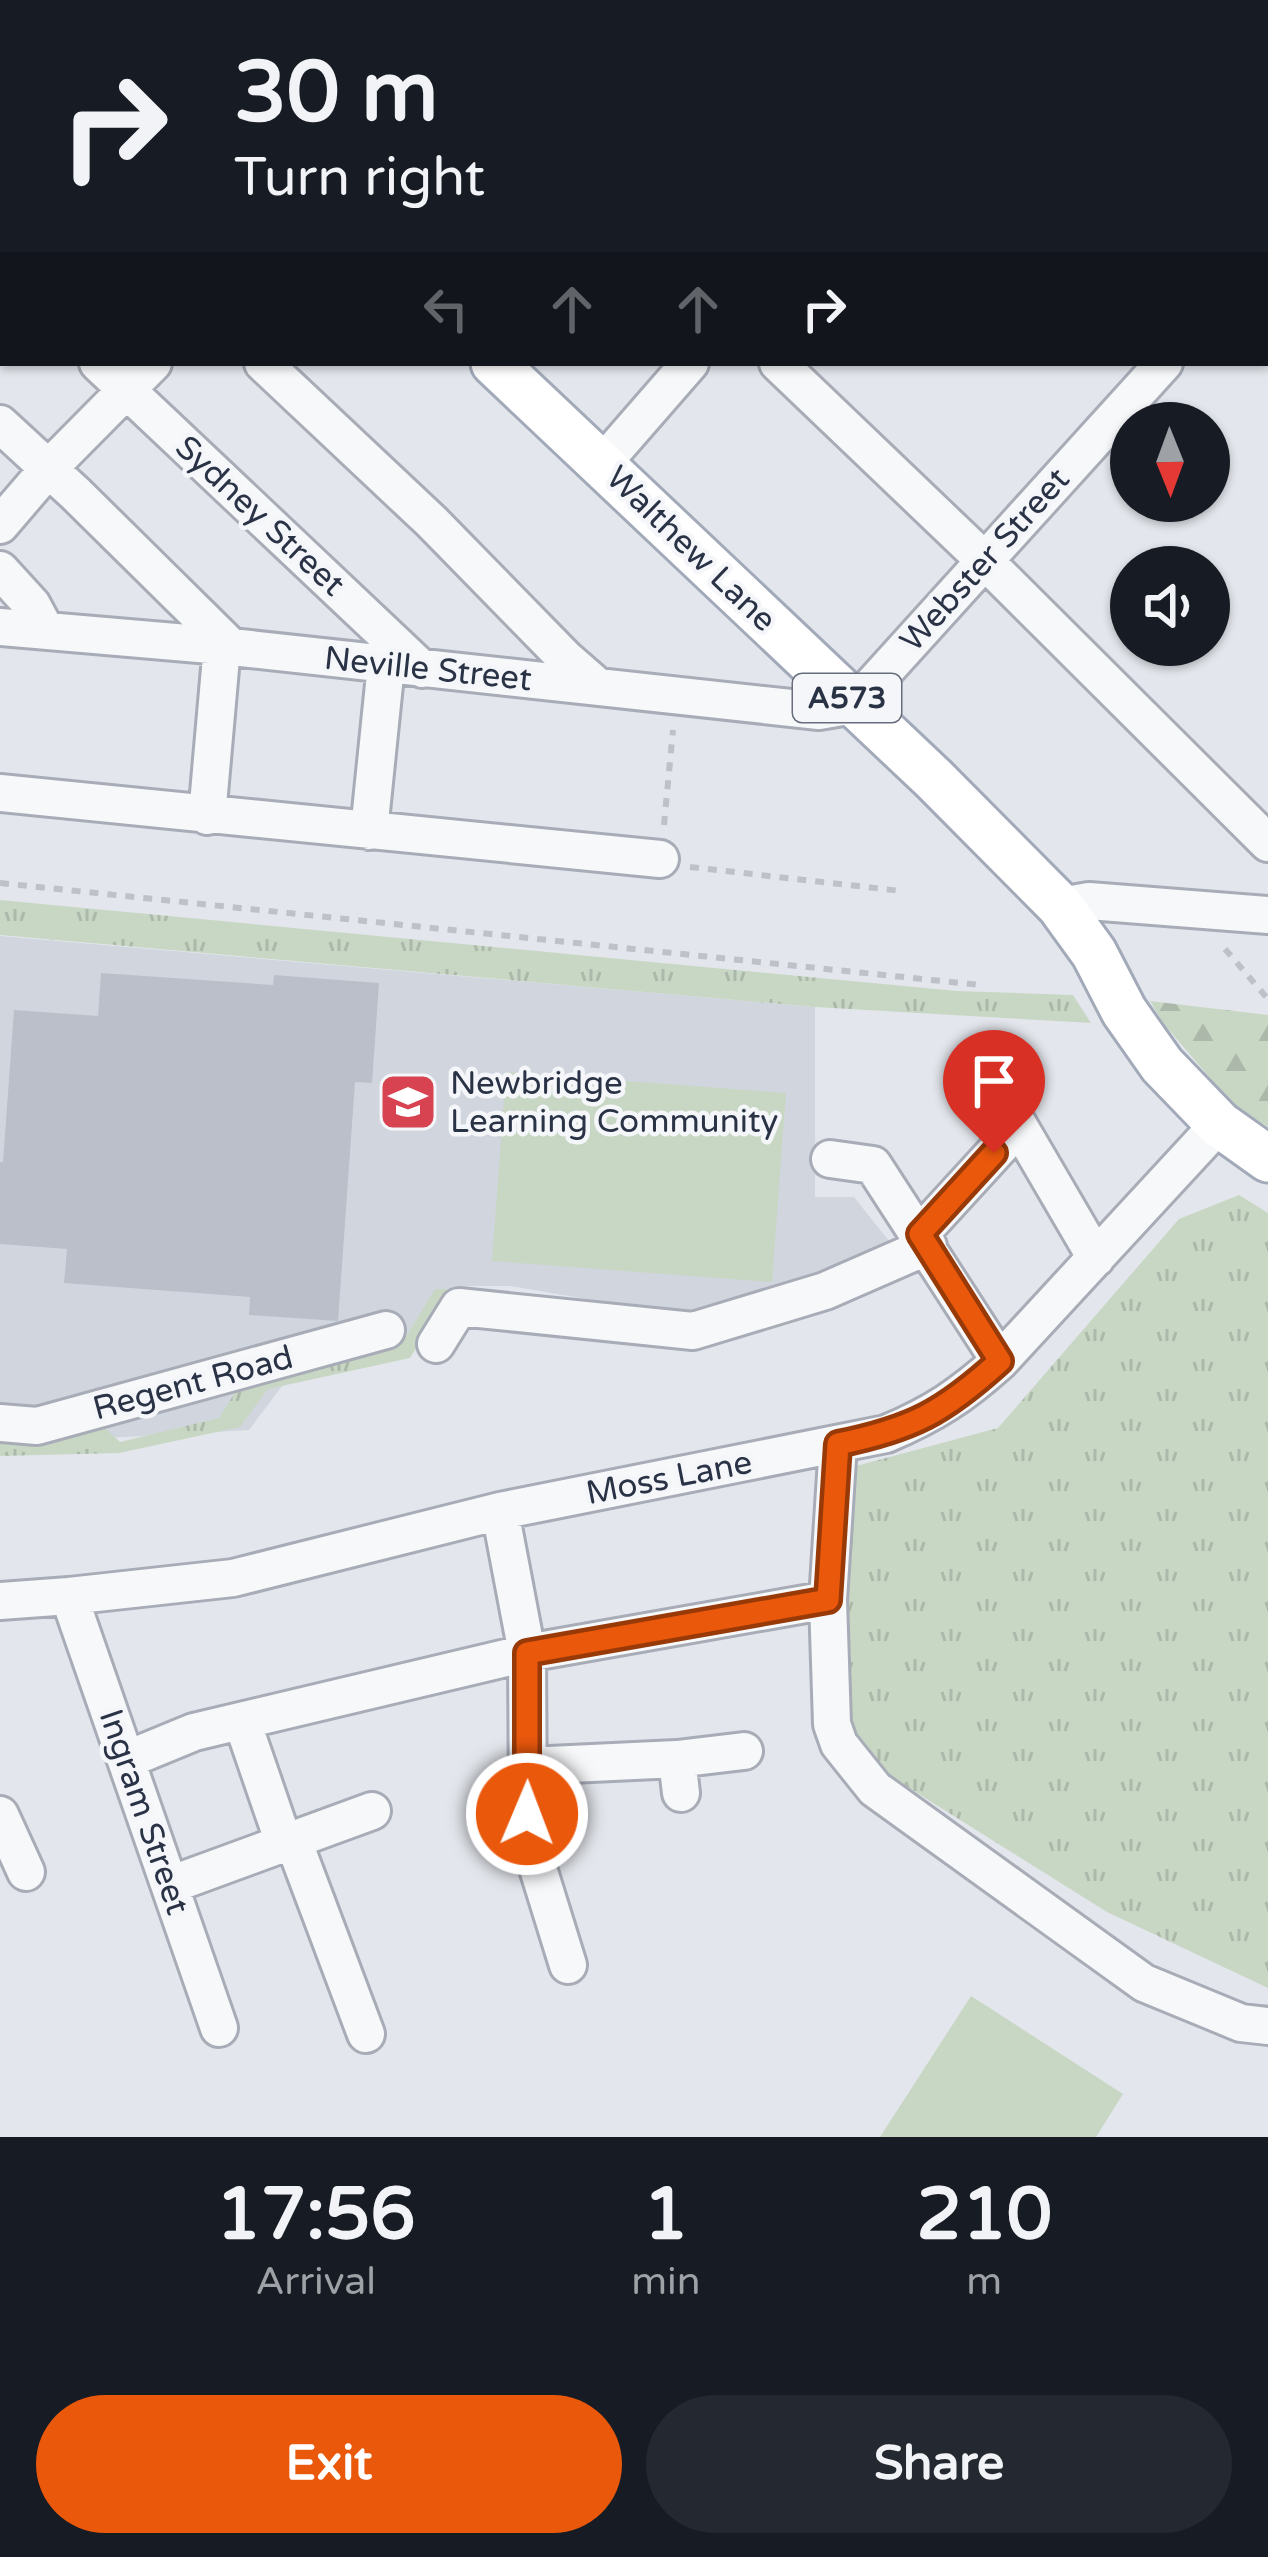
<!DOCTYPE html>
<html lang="en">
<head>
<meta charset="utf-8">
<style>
	:root { --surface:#171b24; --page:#242831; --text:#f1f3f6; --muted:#9ea1a6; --accent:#ea580c }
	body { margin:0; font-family:"Varela Round",sans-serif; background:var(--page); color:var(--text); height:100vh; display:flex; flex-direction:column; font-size:45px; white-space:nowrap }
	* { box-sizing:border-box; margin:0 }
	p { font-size:39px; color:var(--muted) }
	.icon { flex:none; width:66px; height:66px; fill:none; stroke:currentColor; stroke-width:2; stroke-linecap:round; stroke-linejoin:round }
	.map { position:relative; height:2137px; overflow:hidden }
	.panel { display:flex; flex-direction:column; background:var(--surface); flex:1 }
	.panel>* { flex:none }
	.guide { position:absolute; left:0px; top:0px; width:1269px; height:366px; box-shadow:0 3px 9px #0004; background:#171b24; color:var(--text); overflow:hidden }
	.needle { width:78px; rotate:179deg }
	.tools { position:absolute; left:1110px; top:402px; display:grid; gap:24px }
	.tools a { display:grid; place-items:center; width:120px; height:120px; border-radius:50%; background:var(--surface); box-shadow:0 3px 9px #0004; font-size:60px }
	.pin { position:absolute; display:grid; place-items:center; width:102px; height:102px; color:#fff; margin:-123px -51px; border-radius:50% 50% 50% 0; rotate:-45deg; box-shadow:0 0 12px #0007 }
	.pin .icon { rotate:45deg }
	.me { position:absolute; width:132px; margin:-66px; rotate:1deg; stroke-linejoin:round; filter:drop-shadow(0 0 9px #0008) }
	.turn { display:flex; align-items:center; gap:42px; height:252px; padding:0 36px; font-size:54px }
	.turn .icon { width:156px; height:156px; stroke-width:2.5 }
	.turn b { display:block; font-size:84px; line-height:102px }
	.lanes { display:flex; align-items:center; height:114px; padding:0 36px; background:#0003; justify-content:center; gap:60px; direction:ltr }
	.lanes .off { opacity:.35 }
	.eta { display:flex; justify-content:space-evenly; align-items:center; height:204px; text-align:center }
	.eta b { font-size:72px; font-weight:700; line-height:84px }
	.button { display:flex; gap:24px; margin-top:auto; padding:24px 36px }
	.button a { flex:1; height:138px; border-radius:72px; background:var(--accent); color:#fff; font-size:48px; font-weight:700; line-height:138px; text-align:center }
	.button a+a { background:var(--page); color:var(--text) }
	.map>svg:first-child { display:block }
	.built { fill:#d1d5de }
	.grass { fill:url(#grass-tufts) }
	.forest { fill:url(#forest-firs) }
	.pitch { fill:#c8d7c4 }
	.building { fill:#babfca }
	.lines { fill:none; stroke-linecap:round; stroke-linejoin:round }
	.minor-casing { stroke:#a8acb7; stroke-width:42 }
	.major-casing { stroke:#a2aab9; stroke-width:51 }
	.path { stroke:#bec1c8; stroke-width:6; stroke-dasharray:9 9; stroke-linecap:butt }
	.minor { stroke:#f7f8fa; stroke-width:36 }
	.major { stroke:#fff; stroke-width:45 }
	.route-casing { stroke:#983908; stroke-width:30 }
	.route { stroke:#ea580c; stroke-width:21 }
	.labels { text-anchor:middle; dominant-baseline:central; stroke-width:9; stroke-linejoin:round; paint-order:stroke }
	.shield { fill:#f4f6f9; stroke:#676d7c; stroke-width:3 }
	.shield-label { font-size:30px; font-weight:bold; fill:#2a3246 }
	.street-label { font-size:33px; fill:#2a3246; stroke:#f4f6f9 }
	.poi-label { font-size:33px; fill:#2a3246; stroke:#f4f6f9; text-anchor:start }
</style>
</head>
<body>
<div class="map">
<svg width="1268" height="2137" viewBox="0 0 1268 2137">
	<defs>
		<pattern id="grass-tufts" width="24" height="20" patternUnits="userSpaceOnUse" patternTransform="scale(3)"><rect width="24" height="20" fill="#c8d7c4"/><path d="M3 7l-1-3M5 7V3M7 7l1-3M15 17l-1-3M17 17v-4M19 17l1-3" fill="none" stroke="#acb9aa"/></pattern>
		<pattern id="forest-firs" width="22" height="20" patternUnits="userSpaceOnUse" patternTransform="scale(3)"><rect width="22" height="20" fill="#c8d7c4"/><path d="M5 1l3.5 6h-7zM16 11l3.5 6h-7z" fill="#acb9aa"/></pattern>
	</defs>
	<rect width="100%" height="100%" fill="#e3e6ec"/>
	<path class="built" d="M0,936L815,1007V1197H854L889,1241L829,1277L699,1318L510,1286H452L430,1341L282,1386L249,1430L0,1444Z"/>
	<path class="grass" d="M851,0H1040L1042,3H855Z
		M0,900L957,991L1073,995L1091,1023L815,1007L0,935Z
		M1239,1195L1268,1213V1988L1107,1912L839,1744L841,1470L998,1428L1179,1219Z
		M435,1289H453L410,1358L268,1389L240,1427L119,1453L0,1456V1442L37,1445L104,1427L120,1442L219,1418L245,1377L402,1343Z"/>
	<path class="forest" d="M1150,1001L1268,1015V1127L1234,1106L1163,1023Z"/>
	<path class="pitch" d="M506,1072L786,1093L772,1282L492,1261Z
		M971,1996L1123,2094L1096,2137H880Z"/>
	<path class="building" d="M101,973L273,985L274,975L379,983L372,1083L355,1082L338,1321L249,1315L250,1297L64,1283L67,1249L0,1244V1162H3L14,1010L98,1016Z"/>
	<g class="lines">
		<g class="minor-casing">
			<path id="minor" d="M456,0L459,3
				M1076,0L1077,3
				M624,3L627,0
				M0,118L3,121
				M1266,250L1268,248
				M0,273L3,276
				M1266,304L1268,306
				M98,363L422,669
				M263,363L432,522L565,658L596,685
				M778,363L984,560L1268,843
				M0,424L76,494L231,647
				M602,464L690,363
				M0,525L48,469L153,363
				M0,570L32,605L46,631
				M0,627L222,646L819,711L854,705L1164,363
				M0,793L660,859
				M207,816L222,646
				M369,831L386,665
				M1060,906L1089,901L1268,915
				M979,1063L1019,1126
				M830,1159L873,1165L1000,1361
				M920,1234L1019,1126L1096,1258
				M436,1344L459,1307L693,1331L825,1291L928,1246
				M0,1423L37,1426L386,1330
				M500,1511L527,1653L528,1814L532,1849L568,1965
				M69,1596L219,2028
				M828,1600L832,1724L839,1744L875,1789L1144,1983L1241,2023L1268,2026
				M0,1601L69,1596L233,1578L500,1511L886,1434C934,1414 962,1395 1000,1361L1219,1124
				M242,1721L284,1843
				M126,1760L194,1732L527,1653L828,1600L838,1444
				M528,1766L677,1759
				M681,1793L677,1759L744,1751
				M0,1815L26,1872
				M293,1840L366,2034
				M170,1885L372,1811"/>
		</g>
		<g class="major-casing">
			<path id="major" d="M112,0L115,3
				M494,363L934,779L1060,906L1094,953L1124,1011L1162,1065L1219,1124L1268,1159"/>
		</g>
		<path class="path" d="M664,825L673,730
			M690,867L901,891
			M0,883L980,985
			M1225,949L1268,999"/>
		<use href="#minor" class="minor"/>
		<use href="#major" class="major"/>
	</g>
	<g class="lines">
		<g class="route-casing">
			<path id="route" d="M527,1814V1653L828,1600L838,1444C912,1429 944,1412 1000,1361L920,1234L994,1153"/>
		</g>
		<use href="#route" class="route"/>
	</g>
	<defs>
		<g id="school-square" transform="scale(3)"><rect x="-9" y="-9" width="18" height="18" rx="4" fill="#d74351" stroke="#f4f6f9"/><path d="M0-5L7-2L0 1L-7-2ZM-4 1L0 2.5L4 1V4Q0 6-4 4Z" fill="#fff"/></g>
	</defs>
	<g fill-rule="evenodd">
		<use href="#school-square" x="408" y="1102"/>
	</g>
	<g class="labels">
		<rect class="shield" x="793" y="674" width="108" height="48" rx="9"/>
		<g class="shield-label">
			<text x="847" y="698">A573</text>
		</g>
		<g class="street-label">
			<text transform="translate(260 516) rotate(43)">Sydney Street</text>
			<text transform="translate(691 549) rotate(44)">Walthew Lane</text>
			<text transform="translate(985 560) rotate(-48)">Webster Street</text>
			<text transform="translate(428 669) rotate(6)">Neville Street</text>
			<text transform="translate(193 1383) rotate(-15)">Regent Road</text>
			<text transform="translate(669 1478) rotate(-11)">Moss Lane</text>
			<text transform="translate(144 1812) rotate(71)">Ingram Street</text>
		</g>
		<g class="poi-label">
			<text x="450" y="1083">Newbridge<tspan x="450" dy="38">Learning Community</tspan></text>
		</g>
	</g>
</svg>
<div class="tools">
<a><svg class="needle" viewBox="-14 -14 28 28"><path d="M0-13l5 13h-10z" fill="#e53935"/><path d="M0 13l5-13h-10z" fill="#9ea1a6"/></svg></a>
<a><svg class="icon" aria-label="sound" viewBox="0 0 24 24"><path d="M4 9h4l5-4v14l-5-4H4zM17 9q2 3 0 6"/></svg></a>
</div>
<div class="pin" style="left:994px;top:1153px;background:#d93025"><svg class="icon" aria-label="arrive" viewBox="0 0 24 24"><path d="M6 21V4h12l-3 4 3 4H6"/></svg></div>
<svg class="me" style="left:527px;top:1814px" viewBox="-20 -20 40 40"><circle r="17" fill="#ea580c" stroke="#fff" stroke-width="3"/><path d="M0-11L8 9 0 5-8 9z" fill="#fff"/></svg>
<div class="guide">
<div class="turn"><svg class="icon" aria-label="right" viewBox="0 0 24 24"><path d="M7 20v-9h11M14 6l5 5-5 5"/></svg><div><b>30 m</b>Turn right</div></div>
<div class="lanes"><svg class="icon off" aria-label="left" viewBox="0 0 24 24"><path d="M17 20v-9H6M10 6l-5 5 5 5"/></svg><svg class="icon off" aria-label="ahead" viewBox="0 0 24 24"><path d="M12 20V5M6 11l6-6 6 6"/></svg><svg class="icon off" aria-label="ahead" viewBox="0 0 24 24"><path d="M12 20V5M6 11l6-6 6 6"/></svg><svg class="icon" aria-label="right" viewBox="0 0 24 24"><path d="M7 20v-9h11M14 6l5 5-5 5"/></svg></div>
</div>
</div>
<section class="panel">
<div class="eta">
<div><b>17:56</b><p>Arrival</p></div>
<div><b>1</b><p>min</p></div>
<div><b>210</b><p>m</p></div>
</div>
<div class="button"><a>Exit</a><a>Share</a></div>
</section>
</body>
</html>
